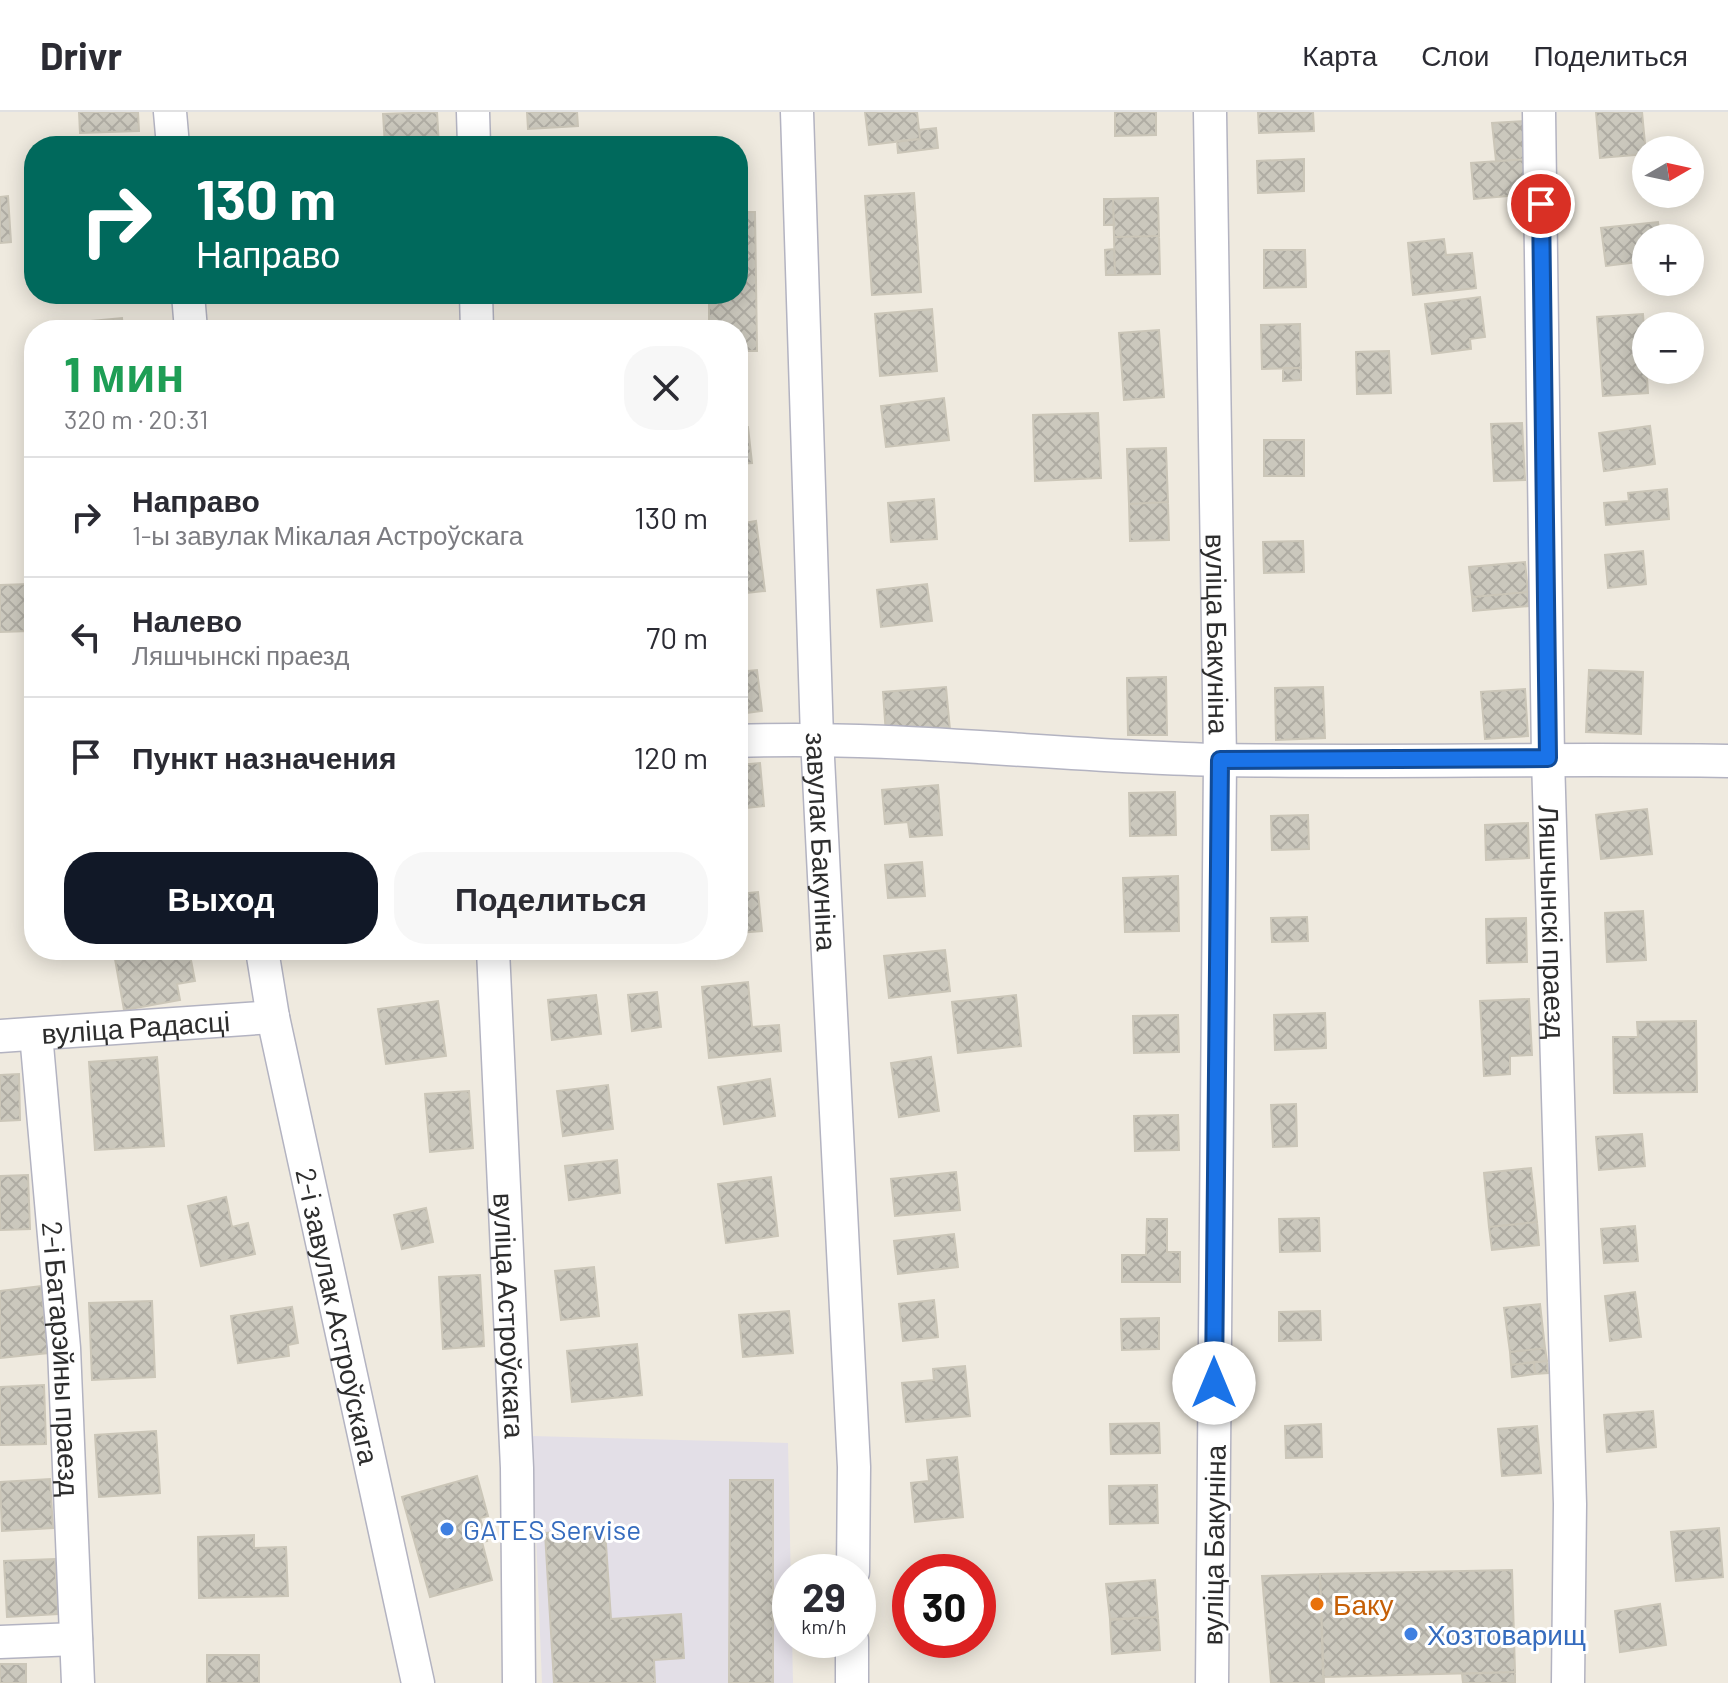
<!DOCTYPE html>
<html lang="ru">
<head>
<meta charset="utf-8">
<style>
	:root { --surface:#fff; --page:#f7f7f7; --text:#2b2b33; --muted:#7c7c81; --line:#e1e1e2; --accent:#111827 }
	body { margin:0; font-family:Barlow,sans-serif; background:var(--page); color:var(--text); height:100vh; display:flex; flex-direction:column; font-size:30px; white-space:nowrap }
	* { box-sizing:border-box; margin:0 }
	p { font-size:26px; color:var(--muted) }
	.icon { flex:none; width:44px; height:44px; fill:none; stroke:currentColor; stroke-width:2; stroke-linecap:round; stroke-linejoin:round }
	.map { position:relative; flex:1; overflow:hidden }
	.sheet { position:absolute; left:24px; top:208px; width:724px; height:640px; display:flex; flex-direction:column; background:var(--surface); border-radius:32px; box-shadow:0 4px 20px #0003 }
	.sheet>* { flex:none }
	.guide { position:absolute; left:24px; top:24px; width:724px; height:168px; border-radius:32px; box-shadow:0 4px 20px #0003; background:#00695c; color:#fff; overflow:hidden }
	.needle { width:52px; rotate:81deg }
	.fabs { position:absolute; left:1632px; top:24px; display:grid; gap:16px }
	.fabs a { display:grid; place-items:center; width:72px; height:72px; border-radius:50%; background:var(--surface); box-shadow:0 4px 20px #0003; font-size:40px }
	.speed { position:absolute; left:772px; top:1442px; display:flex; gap:16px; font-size:40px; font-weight:700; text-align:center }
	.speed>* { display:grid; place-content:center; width:104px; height:104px; border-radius:50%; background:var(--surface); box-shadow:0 4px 20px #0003; line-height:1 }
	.speed small { font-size:20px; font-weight:400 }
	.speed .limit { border:12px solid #d22; background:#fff; color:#111 }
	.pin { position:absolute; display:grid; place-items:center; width:68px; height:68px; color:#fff; margin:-34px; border:4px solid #fff; border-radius:50%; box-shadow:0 2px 8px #0007 }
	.me { position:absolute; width:88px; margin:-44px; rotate:0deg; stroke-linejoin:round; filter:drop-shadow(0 0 6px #0008) }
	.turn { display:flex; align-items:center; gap:28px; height:168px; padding:0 40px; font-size:36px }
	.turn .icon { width:104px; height:104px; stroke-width:2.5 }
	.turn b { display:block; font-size:56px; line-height:68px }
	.round { display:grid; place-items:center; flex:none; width:84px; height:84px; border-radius:32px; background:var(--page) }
	.headline { display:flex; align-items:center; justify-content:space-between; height:136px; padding:0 40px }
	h1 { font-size:48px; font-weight:700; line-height:60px; color:#1e9e55 }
	.action { display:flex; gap:16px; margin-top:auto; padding:16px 40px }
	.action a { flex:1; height:92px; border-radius:32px; background:var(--accent); color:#fff; font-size:32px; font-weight:700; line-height:92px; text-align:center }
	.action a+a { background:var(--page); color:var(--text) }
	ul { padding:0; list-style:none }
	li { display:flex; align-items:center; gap:24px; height:120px; padding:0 40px; border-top:2px solid var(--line) }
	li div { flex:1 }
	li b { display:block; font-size:30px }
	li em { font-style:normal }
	header { display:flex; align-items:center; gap:48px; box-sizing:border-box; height:112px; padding:0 40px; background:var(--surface); border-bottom:2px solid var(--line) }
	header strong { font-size:38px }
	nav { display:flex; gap:44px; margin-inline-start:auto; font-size:28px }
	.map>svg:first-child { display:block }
	.industrial { fill:#e3dfe7 }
	.building { fill:url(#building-cross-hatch); stroke:#cbc6b8; stroke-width:2 }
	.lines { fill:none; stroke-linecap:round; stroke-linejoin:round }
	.minor-casing { stroke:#b3b3c1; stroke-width:35 }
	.minor { stroke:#fff; stroke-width:32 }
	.route-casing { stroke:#114b97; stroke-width:20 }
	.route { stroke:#1a73e8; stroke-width:14 }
	.shop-dot { fill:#3f7fe0; stroke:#fff; stroke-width:3 }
	.food-dot { fill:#e8710a; stroke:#fff; stroke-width:3 }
	.labels { text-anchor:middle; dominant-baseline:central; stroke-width:6; stroke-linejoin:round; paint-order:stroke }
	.street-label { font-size:28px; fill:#2d2d2d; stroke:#fff }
	.shop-label { font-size:28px; fill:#366cbe; stroke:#fff; text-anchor:start }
	.food-label { font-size:28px; fill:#c56008; stroke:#fff; text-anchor:start }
</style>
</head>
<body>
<header>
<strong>Drivr</strong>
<nav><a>Карта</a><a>Слои</a><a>Поделиться</a></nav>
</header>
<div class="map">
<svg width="1728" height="1571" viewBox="0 0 1728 1571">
	<defs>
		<pattern id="building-cross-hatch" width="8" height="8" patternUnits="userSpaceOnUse" patternTransform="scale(2)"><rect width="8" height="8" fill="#cbc8bd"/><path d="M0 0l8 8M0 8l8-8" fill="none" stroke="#afaca3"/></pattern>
	</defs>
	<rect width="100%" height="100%" fill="#efeadf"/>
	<path class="industrial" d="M532,1324L788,1331L793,1571H542Z"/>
	<path class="building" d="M79,0H138L139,19L80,21Z
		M437,0L439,34H385L383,2Z
		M527,0H577L578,14L528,17Z
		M865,0H917L920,27L869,33Z
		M1115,0H1156V23L1115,24Z
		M1258,0H1313L1314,19L1259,21Z
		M1596,0H1642L1646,42L1600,46Z
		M1526,9L1530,47L1496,49L1492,11Z
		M936,16L938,36L898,41L897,29L920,27L919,18Z
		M1304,47V79L1258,81L1257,49Z
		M1530,47L1533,82L1474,87L1471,51Z
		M914,81L921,180L872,183L865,84Z
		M8,84L11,130L0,131V85Z
		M1158,86L1159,124L1114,125L1113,87Z
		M1104,87H1113L1114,113H1104Z
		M738,100H755L757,239H738V218H709V182H738Z
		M1658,110L1660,126H1646V149L1606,154L1601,116Z
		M1159,124L1160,162L1115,163L1114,125Z
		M1444,127L1446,143L1472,141L1476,176L1413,183L1408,131Z
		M1114,137L1115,163H1106L1105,138Z
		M1264,138H1305L1306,175L1264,176Z
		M1480,185L1485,225L1470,227L1471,237L1432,242L1425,192Z
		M932,197L937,259L880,264L875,202Z
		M1643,202L1648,281L1603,284L1597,205Z
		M122,206L123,218H82L81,210Z
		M1300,212L1301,256L1262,257L1261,213Z
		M441,213V218H394Z
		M593,214V218H547Z
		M1159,218L1164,285L1124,288L1119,221Z
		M1389,239L1391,281L1357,282L1356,240Z
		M1283,256H1301V268L1283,269Z
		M944,286L949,328L886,335L881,294Z
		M1098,301L1101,366L1035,369L1033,303Z
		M1522,311L1525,368L1494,369L1491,312Z
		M1650,314L1655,352L1604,359L1599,321Z
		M748,315L752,351L738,352V316Z
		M1264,328H1304V364H1264Z
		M1166,336L1168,390L1129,392L1127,337Z
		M1667,377L1669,407L1606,413L1604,391L1629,389L1628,381Z
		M934,387L937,427L891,430L888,391Z
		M1168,390L1169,428L1130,429L1129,392Z
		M756,409L765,479L738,482V412Z
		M1303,429L1304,460L1264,461L1263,430Z
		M1643,439L1646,472L1608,476L1605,443Z
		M1525,450L1528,480L1472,485L1469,455Z
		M28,472L29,519L0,520V473Z
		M927,472L932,509L881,515L877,478Z
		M1528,480L1529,494L1473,499L1472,485Z
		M757,558L762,599L738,602V560Z
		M1589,558L1643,560L1641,622L1586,620Z
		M1166,565L1167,623H1128L1127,566Z
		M946,575L950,618L886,623L883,580Z
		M1323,575L1325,626L1276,628L1275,576Z
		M1525,577L1528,624L1485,627L1481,580Z
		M760,651L764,694L738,697V653Z
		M938,673L942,723L910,725L908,710L885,712L882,678Z
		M1175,680L1176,723L1130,724L1129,681Z
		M1647,697L1652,742L1601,747L1596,703Z
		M1308,703L1309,737L1272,738L1271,704Z
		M1528,711L1529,746L1486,748L1485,713Z
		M922,750L925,784L888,786L885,753Z
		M1178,764L1179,819L1125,820L1123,766Z
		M758,780L762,819L738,821V782Z
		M1643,799L1646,848L1607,850L1605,801Z
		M1307,805L1308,829L1272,830L1271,806Z
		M1526,806L1527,850L1487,851L1486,807Z
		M146,838H189L195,869L177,872L180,888L124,898L115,847L146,841Z
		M423,838H465V842L423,846Z
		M945,838L950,879L889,886L884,844Z
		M748,870L752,915L779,913L781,939L709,946L702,875Z
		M657,880L661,915L632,919L628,883Z
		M596,883L601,922L552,928L548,888Z
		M1016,883L1021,934L958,941L952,890Z
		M1529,887L1532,943L1510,944V962L1484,964L1480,889Z
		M438,889L446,944L386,952L378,897Z
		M1325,901L1326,936L1275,938L1274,903Z
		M1178,903L1179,940L1134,941L1133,904Z
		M1696,909L1697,980L1614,981L1613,925H1638L1637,910Z
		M157,945L164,1034L95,1038L89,950Z
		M931,945L939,999L899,1005L891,951Z
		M19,962L20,1008L0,1009V963Z
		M770,967L775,1004L724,1012L718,975Z
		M608,973L613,1017L563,1024L557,979Z
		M469,979L473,1036L430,1040L425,982Z
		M1296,992L1297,1034L1273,1035L1271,993Z
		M1178,1003L1179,1038L1135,1039L1134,1004Z
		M1642,1022L1645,1054L1599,1058L1596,1025Z
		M617,1048L620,1081L569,1088L565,1054Z
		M1531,1056L1537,1110L1489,1115L1484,1061Z
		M956,1060L960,1098L895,1104L891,1067Z
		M28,1063L30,1117L0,1118V1064Z
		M771,1065L778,1124L726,1131L718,1072Z
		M226,1085L232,1115L248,1111L255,1142L201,1154L188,1094Z
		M426,1096L433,1130L402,1137L394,1103Z
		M1319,1106L1320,1139L1280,1140L1279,1107Z
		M1147,1107H1167V1140H1180V1170H1122V1143H1146Z
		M1537,1110L1539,1133L1492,1138L1489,1115Z
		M1635,1114L1638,1149L1604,1151L1601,1117Z
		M954,1122L958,1155L898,1162L894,1129Z
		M594,1155L599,1204L561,1208L555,1159Z
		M480,1163L484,1234L443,1237L439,1165Z
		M41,1174L48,1241L0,1246V1179Z
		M1635,1180L1641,1225L1610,1229L1605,1184Z
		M934,1188L938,1225L903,1229L899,1192Z
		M152,1189L155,1265L92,1268L89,1191Z
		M1540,1192L1545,1236L1510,1240L1504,1196Z
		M292,1195L298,1231L288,1233L289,1244L238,1251L231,1204Z
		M789,1199L793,1241L743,1245L739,1203Z
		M1320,1199L1321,1228L1279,1229V1200Z
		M1159,1206V1237L1122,1238L1121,1207Z
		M637,1232L642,1283L572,1290L567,1239Z
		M1545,1236L1547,1249L1511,1253L1510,1240Z
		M1547,1249L1548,1261L1535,1262L1534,1250Z
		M1534,1250L1535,1262L1512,1265L1511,1253Z
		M965,1254L970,1304L906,1310L902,1271L934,1268L933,1257Z
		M44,1273L46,1332L0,1333V1275Z
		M1653,1299L1656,1335L1607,1340L1604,1303Z
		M1159,1311L1160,1341L1111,1342L1110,1312Z
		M1321,1312L1322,1345L1286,1346L1285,1314Z
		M1537,1314L1541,1361L1502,1364L1498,1317Z
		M156,1319L160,1381L99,1385L95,1323Z
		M957,1345L963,1405L915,1410L911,1371L929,1369L927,1348Z
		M477,1364L488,1404L480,1406L487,1429L482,1430L492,1468L430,1485L402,1385Z
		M50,1367L53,1416L2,1419L0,1370Z
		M730,1368H773V1571H729Z
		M1157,1373L1158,1411L1110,1412L1109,1374Z
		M1719,1416L1723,1465L1676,1469L1671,1420Z
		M605,1417L611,1507L681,1502L684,1546L654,1548L655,1571H554L545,1421Z
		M254,1423V1436L286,1435L288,1484L199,1486L198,1425Z
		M55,1447L58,1502L7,1505L4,1449Z
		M950,1456L951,1460H919Z
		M1512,1458L1515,1560L1323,1565L1320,1462Z
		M1320,1462L1324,1571H1271L1262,1464Z
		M1155,1468L1158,1505L1110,1507L1106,1472Z
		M1660,1492L1666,1533L1620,1540L1615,1499Z
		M1158,1505L1160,1538L1112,1542L1110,1508Z
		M207,1543H259V1571H207Z
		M0,1552H26V1571H0Z
		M1515,1560V1571H1463L1462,1562Z"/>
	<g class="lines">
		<g class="minor-casing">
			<g id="minor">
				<path d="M170,0L173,34"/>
				<path d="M473,0L474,34"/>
				<path id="s1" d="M797,0L817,626L854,1355L853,1460"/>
				<path id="s2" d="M1210,0L1220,648L1212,1571"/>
				<path id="s3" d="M1539,0L1548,646L1570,1392L1568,1571"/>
				<path d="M188,182L191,218"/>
				<path d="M476,182L477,218"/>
				<path d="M738,629C899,623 1060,645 1221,648C1390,651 1559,646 1728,649"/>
				<path id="s4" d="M262,838L273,905L418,1571"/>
				<path id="s5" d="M493,838L517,1356L519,1571"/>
				<path id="s6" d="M36,922L64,1236L78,1571"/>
				<path id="s7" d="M0,924L273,905"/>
				<path d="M0,1530L76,1527"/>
				<path d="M852,1571V1528"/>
			</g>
		</g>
		<use href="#minor" class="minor"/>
	</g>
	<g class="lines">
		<g class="route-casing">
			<path id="route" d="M1214,1271L1220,648L1548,646L1541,92"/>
		</g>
		<use href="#route" class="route"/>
	</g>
	<g class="shop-dot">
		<circle cx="447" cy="1417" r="8"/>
		<circle cx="1411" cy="1522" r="8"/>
	</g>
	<circle class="food-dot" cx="1317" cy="1492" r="8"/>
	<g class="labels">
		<g class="street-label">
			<text stroke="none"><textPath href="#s2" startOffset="522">вуліца Бакуніна</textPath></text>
			<text stroke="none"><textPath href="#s1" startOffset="730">завулак Бакуніна</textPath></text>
			<text stroke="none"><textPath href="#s3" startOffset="810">Ляшчынскі праезд</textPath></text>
			<text stroke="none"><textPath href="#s7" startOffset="136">вуліца Радасці</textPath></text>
			<text stroke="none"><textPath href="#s5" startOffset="366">вуліца Астроўскага</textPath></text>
			<text stroke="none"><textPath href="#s4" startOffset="374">2-і завулак Астроўскага</textPath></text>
			<text stroke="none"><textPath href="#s6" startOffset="326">2-і Батарэйны праезд</textPath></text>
			<text transform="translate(1213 1433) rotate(-89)">вуліца Бакуніна</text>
		</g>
		<g class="shop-label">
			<text x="463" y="1417">GATES Servise</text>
			<text x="1427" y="1522">Хозтоварищ</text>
		</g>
		<g class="food-label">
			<text x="1333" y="1492">Баку</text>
		</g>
	</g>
</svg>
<div class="fabs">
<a><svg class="needle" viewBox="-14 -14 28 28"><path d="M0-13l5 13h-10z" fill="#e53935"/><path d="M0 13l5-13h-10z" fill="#7c7c81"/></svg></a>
<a>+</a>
<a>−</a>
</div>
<div class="speed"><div>29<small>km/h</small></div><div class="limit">30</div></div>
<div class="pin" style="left:1541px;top:92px;background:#d93025"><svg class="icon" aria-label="arrive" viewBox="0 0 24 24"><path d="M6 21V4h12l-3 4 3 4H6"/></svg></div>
<svg class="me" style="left:1214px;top:1271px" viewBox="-20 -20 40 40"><circle r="19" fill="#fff"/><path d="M0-13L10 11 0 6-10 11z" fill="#1a73e8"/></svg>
<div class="guide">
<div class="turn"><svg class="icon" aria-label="right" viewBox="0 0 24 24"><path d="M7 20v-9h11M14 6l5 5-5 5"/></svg><div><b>130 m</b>Направо</div></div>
</div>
<section class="sheet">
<div class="headline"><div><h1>1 мин</h1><p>320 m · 20:31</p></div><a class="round"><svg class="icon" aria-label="close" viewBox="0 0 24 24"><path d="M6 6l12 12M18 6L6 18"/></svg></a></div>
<ul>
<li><svg class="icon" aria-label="right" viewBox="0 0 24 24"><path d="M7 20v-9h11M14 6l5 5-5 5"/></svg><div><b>Направо</b><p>1-ы завулак Мікалая Астроўскага</p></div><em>130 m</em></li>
<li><svg class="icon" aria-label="left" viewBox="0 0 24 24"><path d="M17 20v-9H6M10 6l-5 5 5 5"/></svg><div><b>Налево</b><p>Ляшчынскі праезд</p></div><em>70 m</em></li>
<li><svg class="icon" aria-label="arrive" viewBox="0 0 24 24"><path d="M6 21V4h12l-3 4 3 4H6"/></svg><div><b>Пункт назначения</b></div><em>120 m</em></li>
</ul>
<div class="action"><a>Выход</a><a>Поделиться</a></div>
</section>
</div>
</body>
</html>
